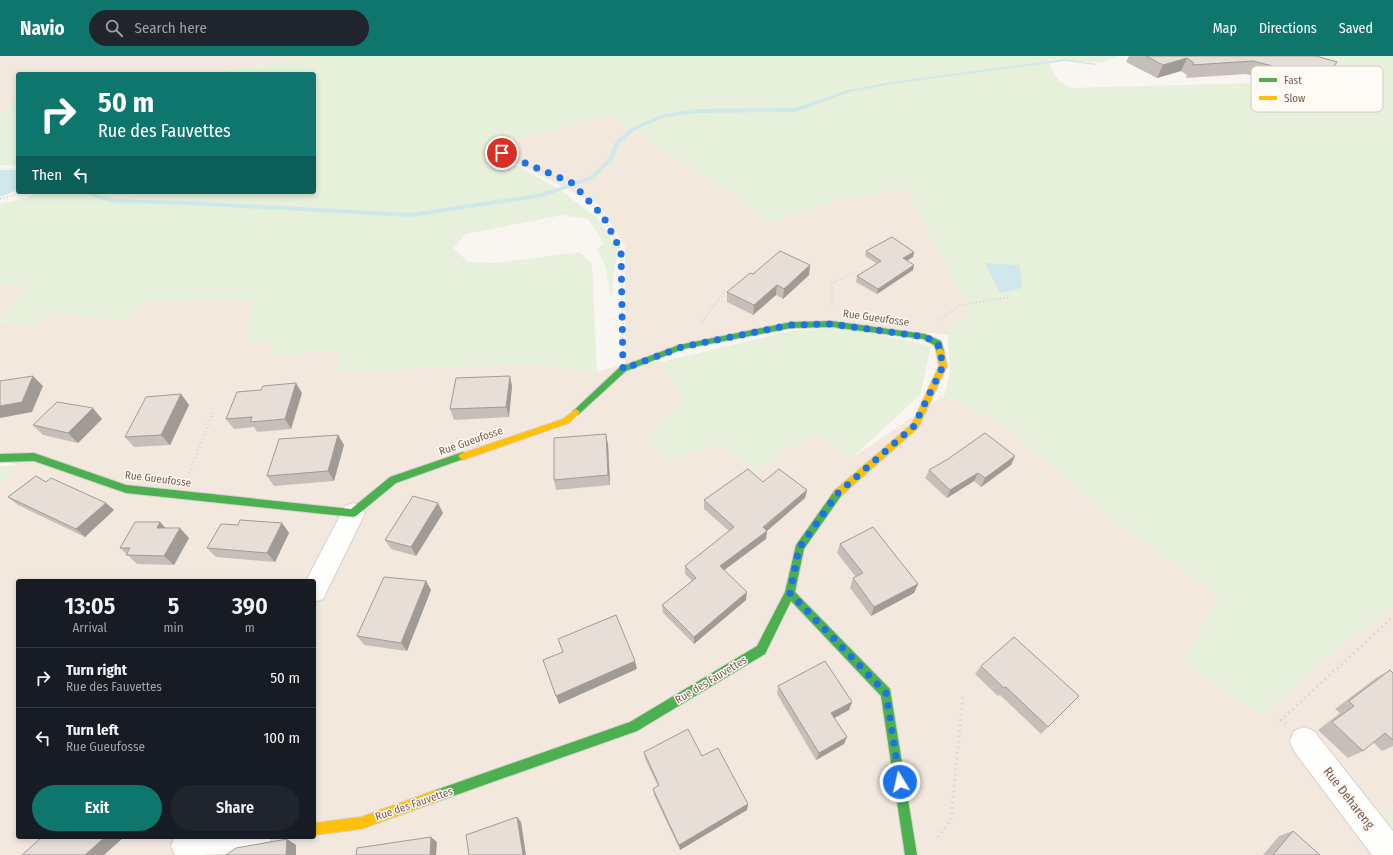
<!DOCTYPE html>
<html lang="en">
<head>
<meta charset="utf-8">
<style>
	:root { --surface:#171b24; --page:#20242c; --text:#f1f3f6; --muted:#9ea1a6; --line:#363941; --accent:#0f766e }
	body { margin:0; font-family:"Fira Sans Condensed",sans-serif; background:var(--page); color:var(--text); height:100vh; display:flex; flex-direction:column; font-size:15px; white-space:nowrap }
	* { box-sizing:border-box; margin:0 }
	p { font-size:13px; color:var(--muted) }
	.icon { flex:none; width:22px; height:22px; fill:none; stroke:currentColor; stroke-width:2; stroke-linecap:round; stroke-linejoin:round }
	.map { position:relative; flex:1; overflow:hidden }
	.side { position:absolute; left:16px; top:523px; width:300px; height:260px; display:flex; flex-direction:column; background:var(--surface); border-radius:4px; box-shadow:0 2px 6px #0003 }
	.side>* { flex:none }
	.hud { position:absolute; left:16px; top:16px; width:300px; height:122px; border-radius:4px; box-shadow:0 2px 6px #0003; background:#0f766e; color:#fff; overflow:hidden }
	.pin { position:absolute; display:grid; place-items:center; width:34px; height:34px; color:#fff; margin:-17px; border:2px solid #fff; border-radius:50%; box-shadow:0 1px 4px #0007 }
	.me { position:absolute; width:44px; margin:-22px; rotate:351deg; stroke-linejoin:round; filter:drop-shadow(0 0 3px #0008) }
	.turn { display:flex; align-items:center; gap:14px; height:84px; padding:0 16px; font-size:18px }
	.turn .icon { width:52px; height:52px; stroke-width:2.5 }
	.turn b { display:block; font-size:28px; line-height:34px }
	.then { display:flex; align-items:center; height:38px; padding:0 16px; background:#0003; gap:8px; font-size:15px }
	.eta { display:flex; justify-content:space-evenly; align-items:center; height:68px; text-align:center }
	.eta b { font-size:24px; font-weight:600; line-height:28px }
	.button { display:flex; gap:8px; margin-top:auto; padding:8px 16px }
	.button a { flex:1; height:46px; border-radius:24px; background:var(--accent); color:#fff; font-size:16px; font-weight:600; line-height:46px; text-align:center }
	.button a+a { background:var(--page); color:var(--text) }
	ul { padding:0; list-style:none }
	li { display:flex; align-items:center; gap:12px; height:60px; padding:0 16px; border-top:1px solid var(--line) }
	li div { flex:1 }
	li b { display:block; font-size:15px }
	li em { font-style:normal }
	header { display:flex; align-items:center; gap:24px; box-sizing:border-box; height:56px; padding:0 20px; background:var(--accent); color:#fff }
	header strong { font-size:19px }
	nav { display:flex; gap:22px; margin-inline-start:auto; font-size:14px }
	.search { width:280px; height:36px; background:var(--page); display:flex; align-items:center; gap:10px; box-sizing:border-box; padding:0 14px; border-radius:22px; color:var(--muted); font-size:15px }
	.map>svg:first-child { display:block }
	.residential { fill:#f2e8de; fill-rule:evenodd }
	.green { fill:#e7f0db }
	.water { fill:#d0e8ea }
	.lines { fill:none; stroke-linecap:round; stroke-linejoin:round }
	.stream { fill:#d0e8ea; fill-rule:evenodd }
	.street-casing { stroke:#d7d1cb; stroke-width:2 }
	.fast-casing { stroke:#d9d2cb; stroke-width:2 }
	.slow-casing { stroke:#d9d2cb; stroke-width:2 }
	.path-far3 { stroke:#dcd5d0; stroke-width:1.5; stroke-dasharray:0.5 2; stroke-linecap:butt }
	.path-far2 { stroke:#dcd5d0; stroke-width:2; stroke-dasharray:1 2.5; stroke-linecap:butt }
	.path-far1 { stroke:#dcd5d0; stroke-width:2.5; stroke-dasharray:1 3; stroke-linecap:butt }
	.path { stroke:#dcd5d0; stroke-width:3; stroke-dasharray:1.5 4; stroke-linecap:butt }
	.street { fill:#fefefd; fill-rule:evenodd }
	.fast { fill:#4caf50; fill-rule:evenodd }
	.slow { fill:#ffc107; fill-rule:evenodd }
	.wall { fill:#c6bfb9 }
	.shaded-wall { fill:#a19b96 }
	.building { fill:#e6ded7; stroke:#a19b96 }
	.route { stroke:#1a73e8; stroke-width:7; stroke-dasharray:0 12.6 }
	.labels { text-anchor:middle; dominant-baseline:central; stroke-width:3; stroke-linejoin:round; paint-order:stroke }
	.street-label { font-size:11px; fill:#7a5c4d; stroke:#fffaf3 }
	.near-street-label { font-size:13px; fill:#7a5c4d; stroke:#fffaf3 }
	.key { fill:#fffaf3; stroke:#d7cbc1; stroke-width:1 }
	.key-label { font-size:11px; fill:#7a5c4d }
</style>
</head>
<body>
<header>
<strong>Navio</strong>
<div class="search"><svg class="icon" aria-label="search" viewBox="0 0 24 24"><circle cx="10" cy="10" r="6"/><path d="M15 15l6 6"/></svg>Search here</div>
<nav><a>Map</a><a>Directions</a><a>Saved</a></nav>
</header>
<div class="map">
<svg width="1393" height="799" viewBox="0 0 1393 799">
	<rect width="100%" height="100%" fill="#f9f5f0"/>
	<path class="residential" d="M0,0H318L196,18H18V47L7,49L0,61Z
		M609,59L734,139L771,166L836,144L906,133L969,254L948,279L809,264L628,307L661,306L683,343L650,380L668,405L720,388L754,414L814,378L852,402L944,340L1002,368L1112,462L1220,540L1262,661L1324,604L1393,550V751L1379,759L1393,799H0V430L17,410L0,397V267L35,269L50,256L126,265L145,245L252,243L272,287V298L342,295L337,315L533,309L597,316L625,308V190L599,149L485,91ZM18,525H314V781H18Z
		M0,228L28,231L0,266Z"/>
	<path class="green" d="M318,0H1118L1101,7L1048,3C1052,18 1057,25 1071,32L1254,27L1322,45L1343,28V17L1295,0H1393V550L1324,604L1262,661L1183,605L1219,540L1112,462L1002,368L944,340L950,317L948,279L969,254L906,133L836,144L771,166L734,139L609,59L485,91L567,138L571,143L598,162L617,193L611,244L606,211L597,193L604,187L588,163L563,159L466,178L453,192L468,206L496,207L579,196L592,207L597,316L533,309L336,315L341,295L271,298V287L247,284L252,243L145,245L126,265L51,256L35,269L0,267L27,231L0,228V148L27,142L38,136H314V18H197Z
		M18,47V110L0,109V61L7,49Z
		M843,271L931,290L920,339L852,402L814,378L754,415L720,388L668,405L650,380L683,343L661,306L791,275Z
		M0,410H17L0,430Z
		M1393,751V779L1379,759Z"/>
	<path class="water" d="M0,114H18V134L0,141Z
		M985,207L1020,209L1022,232L1000,237Z"/>
	<g class="lines">
		<path class="stream" d="M1065,3L1097,8L1095,9L1065,5L898,27L849,36L796,56L698,57L665,61L635,74L619,88L613,104L593,123L543,141L411,161L187,149L113,147L80,136H89L113,143L187,145L411,157L542,137L589,121L609,102L615,86L631,72L664,58L698,53L795,52L848,34L898,25Z"/>
		<g class="street-casing">
			<path id="street" d="M353,447L361,450L365,457L323,543L314,546V525H306L345,450Z
				M1304,671L1314,675L1393,775V799H1372L1294,695L1290,685L1294,675Z
				M175,781H272L268,792C240,799 205,799 175,799L171,790Z"/>
		</g>
		<g class="fast-casing">
			<path id="fast" d="M832,265L925,278L941,285L944,295L943,297H937L934,289L923,283L832,271L791,272L683,293L626,315L579,358L576,359L572,356L620,311L679,289L791,266Z
				M463,396L466,398L468,400L466,402L396,427L356,460L353,461L126,437L34,405L0,406V398L34,397L126,429L351,453L390,421Z
				M838,433L841,434L843,437L841,440L804,493L795,536L890,633L917,799H905L881,640L791,545L765,598L637,675L436,746L432,744L430,740L432,736L436,734L630,666L757,590L785,536L796,489L835,434Z"/>
		</g>
		<g class="slow-casing">
			<path id="slow" d="M940,292L944,295L947,310L918,372L841,440H835L833,437L835,434L912,368L939,310L936,295Z
				M576,353L580,356L569,367L463,404L460,402L458,400L460,398L563,363Z
				M436,734L440,736L442,740L440,744L436,746L361,773L314,779V767L361,761Z"/>
		</g>
		<path class="path-far3" d="M502,97L572,127L582,138
			M0,112L18,113
			M17,138L23,136"/>
		<path class="path-far2" d="M581,137L603,160L621,195L623,292
			M0,143L21,137
			M832,249V227L857,216
			M939,264L960,249L1011,241
			M702,266L726,233"/>
		<path class="path-far1" d="M189,417L214,354"/>
		<path class="path" d="M1286,668L1281,664L1393,561
			M938,781L951,764L963,638"/>
		<use href="#street" class="street"/>
		<use href="#fast" class="fast"/>
		<use href="#slow" class="slow"/>
	</g>
	<path class="wall" d="M1129,0H1316L1329,19L1314,36L1246,18L1186,22L1187,19L1181,15L1157,22L1126,6Z
		M866,195L914,196L913,201L907,205L914,209L913,214L877,238L856,226L857,220L877,208L865,200Z
		M810,209L809,219L783,243L776,239L753,259L727,246V236L753,218Z
		M512,330L509,361L454,364L450,353Z
		M302,337L291,373L257,376L254,371L234,373L226,363Z
		M181,338L189,349L170,389L134,391L125,381Z
		M102,363L78,387L43,379L33,369Z
		M338,379L344,389L334,425L274,430L267,420Z
		M608,388L610,429L556,434L554,424Z
		M1015,400L1011,409L981,431L974,425L947,442L925,422L929,414Z
		M46,426L106,447L114,454L85,481L18,449L8,441Z
		M763,426L807,434L805,442L767,475L766,483L724,514L746,544L694,588L663,557L662,549L692,525L685,518V510L729,475L704,453V444Z
		M443,457L416,500L391,493L385,484Z
		M160,466L165,472L189,482L174,509L137,508L120,492Z
		M282,467L289,477L275,506L216,501L207,492L238,469Z
		M840,488L918,528L914,537L871,560L850,532L853,522L856,521L837,497Z
		M426,525L431,534L407,595L364,589L357,580Z
		M981,610L1079,640L1041,678L1000,639L998,640L975,618Z
		M1390,614L1393,617V690L1382,695L1373,686L1363,695L1348,702L1318,674L1340,657L1335,653L1376,622Z
		M778,630L852,646L849,654L834,662L847,681L844,688L816,704L777,638Z
		M644,696L702,700L748,748L747,754L680,794L654,739L653,733L658,730L645,703Z
		M1293,775L1320,799H1263L1279,780Z"/>
	<path class="shaded-wall" d="M1187,2L1181,15L1157,22L1163,9Z
		M1337,6L1329,19L1314,36L1323,23Z
		M914,196L913,201L901,208L903,202Z
		M810,209L809,219L783,243L784,233Z
		M914,209L913,214L877,238L878,233Z
		M777,229L776,239L753,259L754,249Z
		M33,320L43,330L32,356L0,362V350Z
		M510,320L512,330L509,361L506,351Z
		M296,327L302,337L291,373L285,363Z
		M181,338L189,349L170,389L161,379Z
		M93,352L102,363L78,387L68,377Z
		M606,378L608,388L610,429L608,419Z
		M338,379L344,389L334,425L328,415Z
		M1015,400L1011,409L981,431L985,422Z
		M978,417L974,425L947,442L950,434Z
		M807,434L805,442L767,475L766,483L719,518L720,510Z
		M106,447L114,454L85,481L76,473Z
		M438,447L443,457L416,500L411,491Z
		M160,466L169,476L157,472Z
		M282,467L289,477L275,506L267,497Z
		M180,472L189,482L174,509L164,500Z
		M426,525L431,534L407,595L401,587Z
		M918,528L914,537L871,560L874,551Z
		M747,536L746,544L694,588V581Z
		M635,605L637,613L559,648L556,640Z
		M852,646L849,654L829,665L831,657Z
		M847,681L844,688L816,704L819,697Z
		M748,748L747,754L680,794L679,789Z
		M517,761L521,766L526,799H523Z
		M105,781H124L104,799H85Z
		M431,781L437,786L436,799H430Z
		M287,783L296,789V799H286Z"/>
	<path class="building" d="M1146,0H1316L1337,6L1323,23L1253,5L1192,9L1194,7L1187,2L1163,9Z
		M892,181L914,196L903,202L914,209L878,233L857,220L881,205L866,195Z
		M780,195L810,209L784,233L777,229L754,249L727,236L750,217L753,218Z
		M33,320L22,346L0,350V325Z
		M510,320L506,351L450,353L456,322Z
		M296,327L285,363L250,366L252,361L226,363L237,336L261,334L263,330Z
		M181,338L161,379L125,381L146,341Z
		M57,346L93,352L68,377L33,369Z
		M985,377L1015,400L985,422L978,417L950,434L929,414L948,403Z
		M606,378L608,419L554,424V382Z
		M338,379L328,415L267,420L279,383Z
		M748,413L763,426L779,413L807,434L763,471L767,475L720,510L747,536L694,581L662,549L696,522L685,510L734,471L704,444Z
		M36,420L46,426L51,422L106,447L76,473L8,441Z
		M413,440L438,447L411,491L385,484Z
		M240,464L282,467L267,497L207,492L221,468L238,469Z
		M135,466H160L157,472H180L164,500L126,499L130,492H120Z
		M873,471L918,528L874,551L853,522L863,517L840,488Z
		M384,521L426,525L401,587L357,580Z
		M616,559L635,605L556,640L543,604L563,596L558,583Z
		M1014,581L1079,640L1048,671L1006,631L1004,632L981,610Z
		M825,605L852,646L831,657L847,681L819,697L778,630Z
		M1390,614L1393,617V684L1385,677L1363,695L1332,666L1354,650L1349,645Z
		M688,673L702,700L718,692L748,748L679,789L653,733L659,729L644,696Z
		M517,761L523,799H469L466,779Z
		M1293,775L1320,799H1273Z
		M42,781H105L85,799H22Z
		M431,781L430,799H356L357,792Z
		M287,783L286,799H226L236,792Z"/>
	<g class="lines">
		<path class="route" d="M502,97L572,127L603,160L621,195L623,313L682,291L791,269L832,268L925,281L938,287L943,310L914,370L838,437L799,492L790,537L886,637L900,726"/>
	</g>
	<g class="labels">
		<g class="street-label">
			<text transform="translate(876 262) rotate(8)">Rue Gueufosse</text>
			<text transform="translate(471 385) rotate(-19)">Rue Gueufosse</text>
			<text transform="translate(158 423) rotate(7)">Rue Gueufosse</text>
			<text transform="translate(711 624) rotate(-31)">Rue des Fauvettes</text>
			<text transform="translate(414 748) rotate(-19)">Rue des Fauvettes</text>
		</g>
		<g class="near-street-label">
			<text transform="translate(1349 742) rotate(52)">Rue Dehareng</text>
		</g>
	</g>
	<rect x="1251" y="10" width="132" height="46" rx="6" class="key"/>
	<rect x="1259" y="22" width="18" height="4" fill="#4caf50"/>
	<rect x="1259" y="40" width="18" height="4" fill="#ffc107"/>
	<g class="key-label">
		<text x="1284" y="28">Fast</text>
		<text x="1284" y="46">Slow</text>
	</g>
</svg>
<div class="pin" style="left:502px;top:97px;background:#d93025"><svg class="icon" aria-label="arrive" viewBox="0 0 24 24"><path d="M6 21V4h12l-3 4 3 4H6"/></svg></div>
<svg class="me" style="left:900px;top:726px" viewBox="-20 -20 40 40"><circle r="17" fill="#1a73e8" stroke="#fff" stroke-width="3"/><path d="M0-11L8 9 0 5-8 9z" fill="#fff"/></svg>
<div class="hud">
<div class="turn"><svg class="icon" aria-label="right" viewBox="0 0 24 24"><path d="M7 20v-9h11M14 6l5 5-5 5"/></svg><div><b>50 m</b>Rue des Fauvettes</div></div>
<div class="then">Then<svg class="icon" aria-label="left" viewBox="0 0 24 24"><path d="M17 20v-9H6M10 6l-5 5 5 5"/></svg></div>
</div>
<section class="side">
<div class="eta">
<div><b>13:05</b><p>Arrival</p></div>
<div><b>5</b><p>min</p></div>
<div><b>390</b><p>m</p></div>
</div>
<ul>
<li><svg class="icon" aria-label="right" viewBox="0 0 24 24"><path d="M7 20v-9h11M14 6l5 5-5 5"/></svg><div><b>Turn right</b><p>Rue des Fauvettes</p></div><em>50 m</em></li>
<li><svg class="icon" aria-label="left" viewBox="0 0 24 24"><path d="M17 20v-9H6M10 6l-5 5 5 5"/></svg><div><b>Turn left</b><p>Rue Gueufosse</p></div><em>100 m</em></li>
</ul>
<div class="button"><a>Exit</a><a>Share</a></div>
</section>
</div>
</body>
</html>
